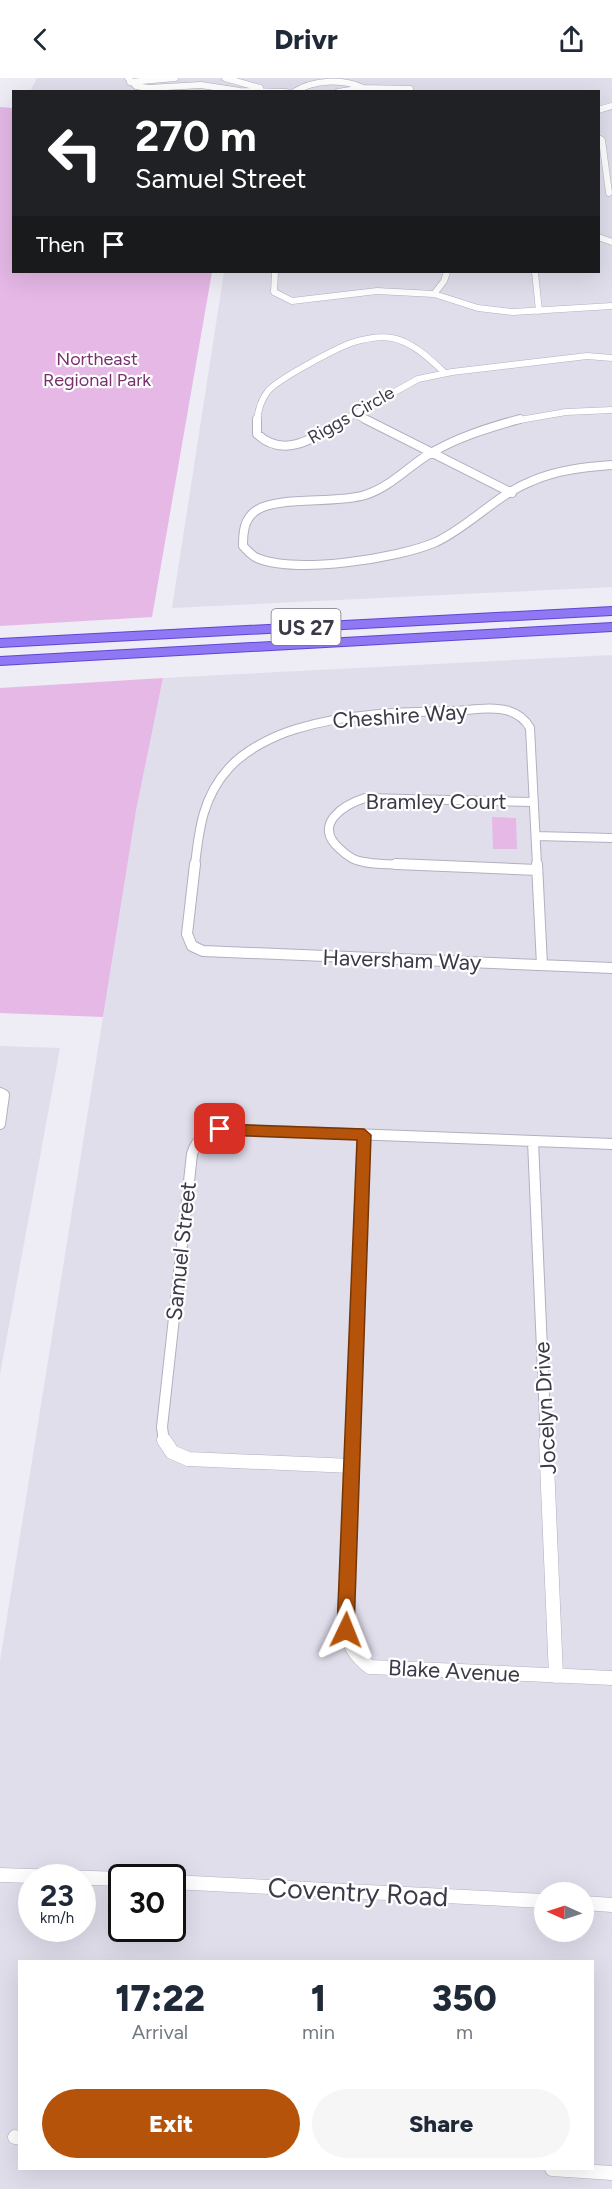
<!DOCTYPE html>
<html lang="en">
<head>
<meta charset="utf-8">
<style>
	:root { --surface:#fff; --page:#f6f6f7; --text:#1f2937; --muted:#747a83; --accent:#b45309 }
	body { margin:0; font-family:Figtree,sans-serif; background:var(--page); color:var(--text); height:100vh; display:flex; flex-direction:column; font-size:22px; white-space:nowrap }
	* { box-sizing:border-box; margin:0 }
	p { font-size:20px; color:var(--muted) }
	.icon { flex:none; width:33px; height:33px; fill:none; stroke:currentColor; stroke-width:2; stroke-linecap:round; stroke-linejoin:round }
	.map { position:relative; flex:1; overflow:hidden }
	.side { position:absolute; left:18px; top:1882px; width:576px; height:210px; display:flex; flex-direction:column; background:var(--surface); border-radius:0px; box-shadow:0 6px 24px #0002 }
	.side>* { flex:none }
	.banner { position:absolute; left:12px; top:12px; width:588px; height:183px; border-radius:0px; box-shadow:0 6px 24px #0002; background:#202124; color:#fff; overflow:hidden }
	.needle { width:39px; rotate:273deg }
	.buttons { position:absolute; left:534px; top:1804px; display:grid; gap:12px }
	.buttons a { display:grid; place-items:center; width:60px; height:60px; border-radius:50%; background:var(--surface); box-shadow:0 6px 24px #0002; font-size:30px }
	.speed { position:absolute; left:18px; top:1786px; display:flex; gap:12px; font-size:30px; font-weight:700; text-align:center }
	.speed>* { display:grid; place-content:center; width:78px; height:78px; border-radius:50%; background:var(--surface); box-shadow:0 6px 24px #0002; line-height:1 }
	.speed small { font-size:15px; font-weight:400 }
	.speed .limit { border:3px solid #111; border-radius:9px; background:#fff; color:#111 }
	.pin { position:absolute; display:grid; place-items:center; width:51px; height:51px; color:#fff; margin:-26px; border-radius:12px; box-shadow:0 3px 9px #0006 }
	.me { position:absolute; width:66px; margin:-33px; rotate:2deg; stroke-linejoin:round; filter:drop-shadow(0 0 4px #0008) }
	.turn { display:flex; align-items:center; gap:21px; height:126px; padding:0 24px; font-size:27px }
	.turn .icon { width:78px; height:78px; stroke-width:2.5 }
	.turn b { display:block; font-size:42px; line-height:51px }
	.then { display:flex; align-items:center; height:57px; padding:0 24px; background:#0003; gap:12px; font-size:22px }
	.eta { display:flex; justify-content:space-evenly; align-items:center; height:102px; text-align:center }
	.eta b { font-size:36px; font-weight:800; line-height:42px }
	.primary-button { display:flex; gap:12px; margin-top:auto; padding:12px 24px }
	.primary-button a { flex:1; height:69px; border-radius:36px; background:var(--accent); color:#fff; font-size:24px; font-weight:800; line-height:69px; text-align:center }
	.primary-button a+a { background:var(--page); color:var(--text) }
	header { display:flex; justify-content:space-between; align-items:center; height:78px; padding:0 24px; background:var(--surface); font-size:27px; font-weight:800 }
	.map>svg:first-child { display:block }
	.residential { fill:#e1deec; fill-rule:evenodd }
	.green { fill:#e5b8e6 }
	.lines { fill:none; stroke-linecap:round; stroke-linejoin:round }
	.street-far3-casing { stroke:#b2afc0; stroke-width:7 }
	.street-far2-casing { stroke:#b2afc0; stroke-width:10 }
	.street-far1-casing { stroke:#b2afc0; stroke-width:12 }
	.street-casing { stroke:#b2afc0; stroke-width:15 }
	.highway-casing { stroke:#5e47d4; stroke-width:2 }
	.street-far3 { stroke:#fff; stroke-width:6 }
	.street-far2 { stroke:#fff; stroke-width:8 }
	.street-far1 { stroke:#fff; stroke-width:10 }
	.street { stroke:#fff; stroke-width:14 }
	.highway { fill:#9077f4; fill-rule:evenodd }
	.route { fill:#b45309; stroke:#753606; stroke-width:1.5 }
	.labels { text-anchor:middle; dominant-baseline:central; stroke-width:4.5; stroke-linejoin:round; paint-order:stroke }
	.far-park-label { font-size:18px; fill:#78306d; stroke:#fff }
	.far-street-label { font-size:18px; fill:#3c3a49; stroke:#fff }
	.shield { fill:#fff; stroke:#767580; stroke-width:1.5 }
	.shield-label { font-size:21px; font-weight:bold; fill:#3c3a49 }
	.street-label { font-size:22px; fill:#3c3a49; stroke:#fff }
	.near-street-label { font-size:27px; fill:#3c3a49; stroke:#fff }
</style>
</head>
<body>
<header><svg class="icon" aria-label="back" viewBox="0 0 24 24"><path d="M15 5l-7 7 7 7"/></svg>Drivr<svg class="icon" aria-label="share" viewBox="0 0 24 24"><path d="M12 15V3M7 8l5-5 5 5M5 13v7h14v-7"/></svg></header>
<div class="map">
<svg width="612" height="2111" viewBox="0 0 612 2111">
	<rect width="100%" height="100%" fill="#eeecf5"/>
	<path class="residential" d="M37,0H612V509L172,530L224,194H598V14H30Z
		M612,577V2111H0V1583L136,733L163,600ZM32,1800H82V1851H32ZM122,1800H172V1851H122ZM544,1815H584V1854H544ZM20,1884H592V2091H20Z
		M0,968L60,970L0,1296Z"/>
	<path class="green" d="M0,29L13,30L14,194H212L152,539L0,548Z
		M163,600L136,733L103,939L0,935V610Z
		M492,739L516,740L517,771H493Z"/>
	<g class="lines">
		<g class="street-far3-casing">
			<path id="street-far3" d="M128,0L136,8L148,10L201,7L240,13L286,14
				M225,0L260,10
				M130,4L175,0
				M294,14C313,2 342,0 363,10
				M338,14L363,10L410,11
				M598,32L612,28
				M598,60L602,62L609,115
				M598,159L612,164
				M275,194L274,214L292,223L377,213L434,216L478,230L513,234L612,228
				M535,194L539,233
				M434,216L444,203L447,194
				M354,336L368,343
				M257,343C258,332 261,322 268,313C278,301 335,271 351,265C364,261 379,258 392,260C413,264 430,281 445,295
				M342,343L418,301L452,294L587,278L612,280
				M514,343L566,334L612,332"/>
		</g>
		<g class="street-far2-casing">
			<path id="street-far2" d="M257,341V356C286,383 318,357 345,341
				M365,341L512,415
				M520,341C487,350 455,360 426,378C406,391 388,410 365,417C336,426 279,418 257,432C244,440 243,454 243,468C247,472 251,477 257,480C296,496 397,481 436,464C470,448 496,417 532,403C557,392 585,389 612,387
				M536,758L612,760
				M195,787C199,751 203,718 229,690C245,672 273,658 296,651C347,635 402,634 455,633C472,632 492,628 509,633C519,636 525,641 530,650L537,787
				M429,787C408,786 385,788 364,784C355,783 346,777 340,771C312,747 343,727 365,720L533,724"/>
		</g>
		<g class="street-far1-casing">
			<path id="street-far1" d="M195,786L187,856L192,868L203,873L612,890
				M396,786L537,792
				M537,786L542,887
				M0,1015L4,1017L0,1046
				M533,1063L546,1364
				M164,1364L162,1349L192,1076C197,1061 205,1054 220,1051L612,1066
				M353,1364L364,1057"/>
		</g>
		<g class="street-casing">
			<path id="street" d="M164,1362L172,1374L188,1381L352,1388
				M353,1362L346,1552C350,1568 356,1579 370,1589L612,1600
				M546,1362L556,1598
				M0,1797L122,1801
				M172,1804L544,1823
				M584,1825L612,1827
				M15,2059L20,2060
				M552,2091L612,2095"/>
		</g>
		<g class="highway-casing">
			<path id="highway" d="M612,529V537L0,569V561Z
				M612,545V553L0,587V579Z"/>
		</g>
		<use href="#street-far3" class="street-far3"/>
		<use href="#street-far2" class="street-far2"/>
		<use href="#street-far1" class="street-far1"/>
		<use href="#street" class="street"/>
		<use href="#highway" class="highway"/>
	</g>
	<path class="route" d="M220,1046L364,1051L371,1057L354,1552L352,1558L346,1560L340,1558L337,1552L357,1062L220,1057L213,1051Z"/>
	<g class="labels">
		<g class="far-park-label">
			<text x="97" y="281">Northeast<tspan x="97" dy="21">Regional Park</tspan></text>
		</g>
		<g class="far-street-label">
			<text transform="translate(351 337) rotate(-30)">Riggs Circle</text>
		</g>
		<rect class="shield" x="271.5" y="531" width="69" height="36" rx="4.5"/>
		<g class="shield-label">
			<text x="306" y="549">US 27</text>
		</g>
		<g class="street-label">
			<text transform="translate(400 638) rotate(-4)">Cheshire Way</text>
			<text x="436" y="723">Bramley Court</text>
			<text transform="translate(402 882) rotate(2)">Haversham Way</text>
			<text transform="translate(181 1173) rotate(-84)">Samuel Street</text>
			<text transform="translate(545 1330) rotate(-93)">Jocelyn Drive</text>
			<text transform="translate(454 1593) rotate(3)">Blake Avenue</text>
		</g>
		<g class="near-street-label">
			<text transform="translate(358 1814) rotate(3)">Coventry Road</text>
		</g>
	</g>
</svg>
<div class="buttons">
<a><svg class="needle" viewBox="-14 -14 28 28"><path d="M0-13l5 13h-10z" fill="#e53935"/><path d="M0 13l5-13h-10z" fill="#747a83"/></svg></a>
</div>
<div class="speed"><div>23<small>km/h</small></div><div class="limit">30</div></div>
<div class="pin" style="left:220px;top:1051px;background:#d93025"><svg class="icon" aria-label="arrive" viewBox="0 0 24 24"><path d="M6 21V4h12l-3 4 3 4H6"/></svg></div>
<svg class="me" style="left:346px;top:1552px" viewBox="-20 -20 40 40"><path d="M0-17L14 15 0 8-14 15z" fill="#b45309" stroke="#fff" stroke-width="4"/></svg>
<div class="banner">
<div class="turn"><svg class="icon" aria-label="left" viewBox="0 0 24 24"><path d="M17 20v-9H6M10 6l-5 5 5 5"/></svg><div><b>270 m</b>Samuel Street</div></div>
<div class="then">Then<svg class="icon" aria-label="arrive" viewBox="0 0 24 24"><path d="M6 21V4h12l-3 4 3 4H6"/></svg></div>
</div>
<section class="side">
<div class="eta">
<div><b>17:22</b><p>Arrival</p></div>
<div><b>1</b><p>min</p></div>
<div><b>350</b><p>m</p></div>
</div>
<div class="primary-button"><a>Exit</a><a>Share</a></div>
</section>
</div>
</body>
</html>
